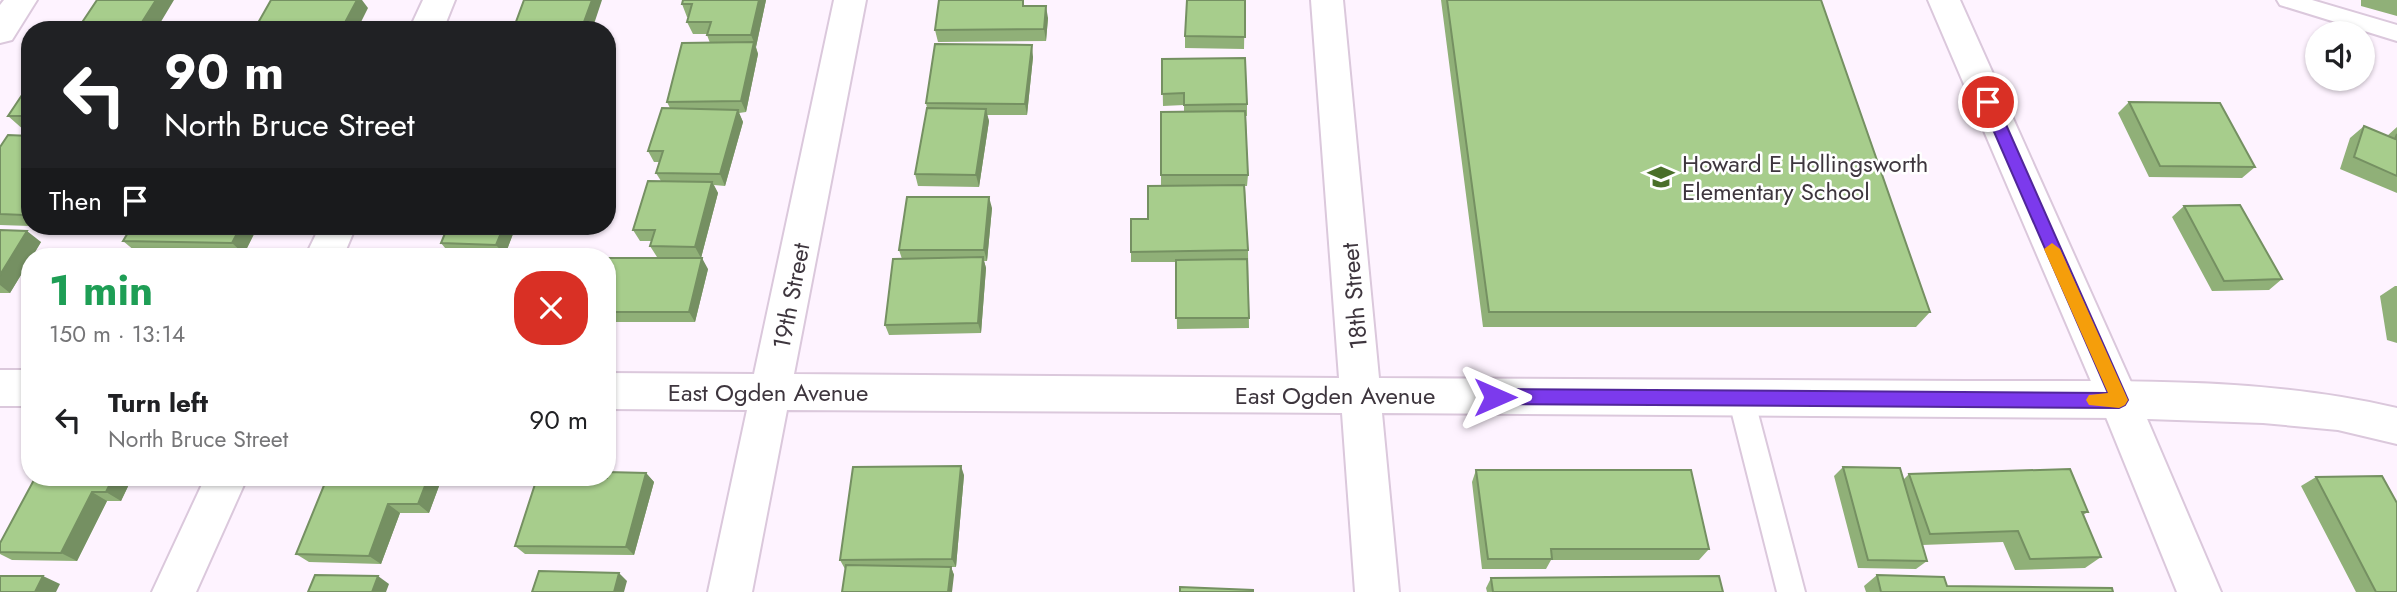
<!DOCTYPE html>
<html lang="en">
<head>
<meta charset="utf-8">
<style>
	:root { --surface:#fff; --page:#f6f6f6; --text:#202124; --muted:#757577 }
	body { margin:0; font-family:Jost,sans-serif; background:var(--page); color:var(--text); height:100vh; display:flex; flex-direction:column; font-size:26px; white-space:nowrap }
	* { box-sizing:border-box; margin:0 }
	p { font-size:23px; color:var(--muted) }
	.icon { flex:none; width:38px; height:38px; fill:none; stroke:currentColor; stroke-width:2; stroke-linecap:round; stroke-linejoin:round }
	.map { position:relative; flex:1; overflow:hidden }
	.side { position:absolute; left:21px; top:248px; width:595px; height:238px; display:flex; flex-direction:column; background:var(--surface); border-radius:28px; box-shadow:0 2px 5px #0004 }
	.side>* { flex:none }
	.top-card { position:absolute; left:21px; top:21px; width:595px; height:214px; border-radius:28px; box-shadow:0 2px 5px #0004; background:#202124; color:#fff; overflow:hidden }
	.tools { position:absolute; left:2305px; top:21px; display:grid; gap:14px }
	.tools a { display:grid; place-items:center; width:70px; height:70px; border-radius:50%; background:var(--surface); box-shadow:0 2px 5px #0004; font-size:35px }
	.pin { position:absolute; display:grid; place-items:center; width:60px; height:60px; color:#fff; margin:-30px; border:4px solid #fff; border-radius:50%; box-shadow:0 2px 7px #0007 }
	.me { position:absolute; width:77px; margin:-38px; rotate:90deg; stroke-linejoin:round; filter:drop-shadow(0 0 5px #0008) }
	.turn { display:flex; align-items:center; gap:24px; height:147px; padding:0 28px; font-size:32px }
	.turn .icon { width:91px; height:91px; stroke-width:2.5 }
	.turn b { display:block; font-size:49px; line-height:60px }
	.then { display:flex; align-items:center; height:66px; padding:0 28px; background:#0003; gap:14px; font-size:26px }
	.round { display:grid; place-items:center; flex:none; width:74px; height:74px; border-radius:28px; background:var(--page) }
	.summary { display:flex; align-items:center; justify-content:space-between; height:119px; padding:0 28px }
	h1 { font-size:42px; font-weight:700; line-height:52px; color:#1e9e55 }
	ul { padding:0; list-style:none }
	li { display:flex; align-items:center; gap:21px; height:105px; padding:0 28px }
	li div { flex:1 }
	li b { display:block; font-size:26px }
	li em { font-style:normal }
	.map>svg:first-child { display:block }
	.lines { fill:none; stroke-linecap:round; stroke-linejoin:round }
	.lane-casing { stroke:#dbc8dc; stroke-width:4 }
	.street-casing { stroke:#dbc8dc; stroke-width:4 }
	.secondary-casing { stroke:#dbc8dc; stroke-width:4 }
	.lane { fill:#fff; fill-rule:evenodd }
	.street { fill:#fff; fill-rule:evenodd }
	.secondary { fill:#fff; fill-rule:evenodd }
	.wall { fill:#90b078 }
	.shaded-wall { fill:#759062 }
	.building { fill:#a7cd8c; stroke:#759062; stroke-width:2 }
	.route { fill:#7c3aed; stroke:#51269a; stroke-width:2 }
	.slow { fill:#f59e0b }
	.labels { text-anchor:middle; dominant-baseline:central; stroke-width:5; stroke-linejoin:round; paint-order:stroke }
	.poi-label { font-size:24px; fill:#3e363e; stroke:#fff; text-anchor:start }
	.street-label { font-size:24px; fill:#3e363e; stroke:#fff }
</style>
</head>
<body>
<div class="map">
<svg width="2397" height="592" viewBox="0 0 2397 592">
	<rect width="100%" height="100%" fill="#fef3ff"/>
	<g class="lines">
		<g class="lane-casing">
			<path id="lane" d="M2277,0H2312L2397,25V41L2280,5Z
				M1741,387L1750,390L1754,398L1805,592H1777L1728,398L1732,390Z"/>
		</g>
		<g class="street-casing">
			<path id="street" d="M4,0H37L12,40L0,43V5Z
				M423,0H455L443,30H409Z
				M834,0H866L794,374L1339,378L1311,0H1343L1379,378C1574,379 1770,380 1966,381C2109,382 2257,375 2397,408V444L2338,430L2263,423L2119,418L1382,413L1399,592H1355L1342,413L787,410L752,592H708L747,410L607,409V373L754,374Z
				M320,226H356L343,257H305Z
				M0,370H30V406H0Z
				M205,478H247L196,592H152Z"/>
		</g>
		<g class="secondary-casing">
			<path id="secondary" d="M1928,0H1960L2139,400L2221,592H2177L2099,400Z"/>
		</g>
		<use href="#lane" class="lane"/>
		<use href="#street" class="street"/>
		<use href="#secondary" class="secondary"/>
	</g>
	<path class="wall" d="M766,0L756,47L758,54L746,112L739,113L743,122L725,186L714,185L718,193L701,258L657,257L650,246L652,241H640L633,230L661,181L656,173L659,162H654L648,151L670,108L667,102L710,43L707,35V34H693L687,22L689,17H687L682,4Z
		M1245,0L1244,49L1185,48V36Z
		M1441,0H1821L1930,312L1916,327H1483Z
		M2361,0H2397V16L2361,6Z
		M1026,6L1048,18L1046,41L938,42L935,30Z
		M1033,57L1027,115H987L989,121L979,187L918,186L915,174L927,108L926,103Z
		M1162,59L1247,104V116H1246L1248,175L1247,186H1245L1248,250L1249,328L1177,329L1176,262H1131V252L1148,219L1161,186V175L1184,112V105L1163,106Z
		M30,83V131H25L8,116Z
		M2129,102L2255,167L2242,178L2149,177L2118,113Z
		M2364,126L2387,136L2397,127V193L2340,169L2350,138Z
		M30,136V226L0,225V147Z
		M2184,206L2282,279L2269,290L2212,291L2172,217Z
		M992,208L987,261H984L986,268L981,333L889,335L885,325L902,259L899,250Z
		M258,226L244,254H235L238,257L135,251L123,241Z
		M516,226L505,255L450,254L441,243Z
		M0,230L41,242L32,257H30V260L10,293H0Z
		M607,258L708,269L695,322H607Z
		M2395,286H2397V343L2387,340L2380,296Z
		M1843,467L1903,480L1909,474L2088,512L2083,515L2101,557L2085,568L2015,570L2003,542L1922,545L1927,561L1916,569L1858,568L1834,476Z
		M1476,470L1709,549L1699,560H1551L1546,569H1482L1472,482Z
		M646,473L654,482L634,555L525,554L515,546Z
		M964,475L956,567H951L954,575L845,569L840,560Z
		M2316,477L2397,592H2356L2301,486Z
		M35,478H132L121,501H107L77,561L12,560L0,554V543Z
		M327,478H442L429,513H400L381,564L309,562L296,554Z
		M1877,575L1947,586L2113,592H1866L1864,586Z
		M1491,578L1723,592H1487L1486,588Z"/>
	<path class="shaded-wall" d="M156,0H174L156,30H137Z
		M357,0H362L368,8L357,30H341Z
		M592,0H602L592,30H581Z
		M759,0H766L756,47L751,35Z
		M1046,6L1048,18L1046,41L1044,29Z
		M754,42L758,54L746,112L741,101Z
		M1032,45L1033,57L1027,115L1025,104Z
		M986,109L989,121L979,187L976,175Z
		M738,110L743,122L725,186L720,174Z
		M712,182L718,193L701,258L695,247Z
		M989,197L992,208L987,261L984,250Z
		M30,206V219L24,215Z
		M241,226H258L244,254L232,243Z
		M504,226H516L505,255L496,245Z
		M27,231L41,242L32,257H30V260L10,293L0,285V275Z
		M230,249L238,257H226Z
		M983,257L986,268L981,333L978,323Z
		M702,258L708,269L695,322L689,312Z
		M961,466L964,475L956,567L952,559Z
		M646,473L654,482L634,555L626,547Z
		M113,478H132L121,501L106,492Z
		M428,478H442L429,513L418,504Z
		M92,492L107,501L77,561L61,553Z
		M388,504L400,513L381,564L369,556Z
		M951,567L954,575L952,592H948Z
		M619,573L627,581L624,592H614Z
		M43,576L60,584L56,592H35Z
		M378,576L389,584L386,592H372Z"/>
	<path class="building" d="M97,0H156L137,30H77Z
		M271,0H357L341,30H254Z
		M524,0H592L581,30H513Z
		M683,0H759L751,35H707L711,22H687L692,4H682Z
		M939,0H1023V6H1046L1044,29L935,30Z
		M1187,0H1245V37L1185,36Z
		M1447,0H1821L1930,312H1489Z
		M754,42L741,101L667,102L682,43Z
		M935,44L1032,45L1025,104L926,103Z
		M1245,58L1247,104L1184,105V93L1162,94V59Z
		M30,83V116H8Z
		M2129,102L2220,103L2255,167L2160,166Z
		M662,108L738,110L720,174L656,173L663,151H648Z
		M927,108L986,109L976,175L915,174Z
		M1245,111L1248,175H1161V112Z
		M2364,126L2395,139L2397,134V176L2354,157Z
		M8,135L30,136V206L24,215L0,214V147Z
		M648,181L712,182L695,247L650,246L655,230H633Z
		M1244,185L1248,250L1131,252V219H1148V186Z
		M907,197H989L984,250H899Z
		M2240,205L2282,279L2224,281L2184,206Z
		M132,226H241L232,243L123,241Z
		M448,226H504L496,245L441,243Z
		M0,230L27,231L0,275Z
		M230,249L226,257H119L123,251Z
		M515,254V257H418V256Z
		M983,257L978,323L885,325L893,259Z
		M607,258H702L689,312H607Z
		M1247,259L1249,318H1176V260Z
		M961,466L952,559L840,560L853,467Z
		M1843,467L1900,468L1927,561L1868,560Z
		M2070,469L2088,512H2082L2101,557L2030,559L2018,531L1930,534L1909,474Z
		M1476,470H1691L1709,549H1551L1552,559H1488Z
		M607,472L646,473L626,547L515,546L537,478H607Z
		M2382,476L2397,503V592H2376L2316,477Z
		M35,478H113L106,492H92L61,553L0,552V543Z
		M327,478H428L418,504H388L369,556L296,554Z
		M846,565L951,567L948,592H842Z
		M539,571L619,573L614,592H532Z
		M315,575L378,576L372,592H308Z
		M1877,575L1944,577L1947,586L2112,588L2113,592H1881Z
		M0,576H43L35,592H0Z
		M1719,576L1723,592H1493L1491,578Z
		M1180,587L1253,590V592H1180Z"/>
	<path class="route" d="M1988,96L1996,102L2128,400L2125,405L2119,408L1495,404L1489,402L1487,397L1489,392L1495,389L2108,393L1981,102Z"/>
	<path class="slow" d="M2052,243L2060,249L2128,400L2125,405L2119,408L2089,405L2086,400L2089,395L2108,393L2044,249Z"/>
	<defs>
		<g id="school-bare" transform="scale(2.1)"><path d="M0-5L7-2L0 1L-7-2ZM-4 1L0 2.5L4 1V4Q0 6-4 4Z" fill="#496f29" stroke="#fff" stroke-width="2.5" paint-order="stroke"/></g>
	</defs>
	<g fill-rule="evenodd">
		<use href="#school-bare" x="1661" y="177"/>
	</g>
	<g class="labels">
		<g class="poi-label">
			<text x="1682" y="163">Howard E Hollingsworth<tspan x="1682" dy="28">Elementary School</tspan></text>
		</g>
		<g class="street-label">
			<text transform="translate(791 296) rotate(-79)">19th Street</text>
			<text transform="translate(1354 296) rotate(-95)">18th Street</text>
			<text x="768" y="392">East Ogden Avenue</text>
			<text x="1335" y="395">East Ogden Avenue</text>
		</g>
	</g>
</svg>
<div class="tools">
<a><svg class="icon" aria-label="sound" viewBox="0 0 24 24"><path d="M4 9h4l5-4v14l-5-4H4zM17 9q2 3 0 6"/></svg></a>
</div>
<div class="pin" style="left:1988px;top:102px;background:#d93025"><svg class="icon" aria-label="arrive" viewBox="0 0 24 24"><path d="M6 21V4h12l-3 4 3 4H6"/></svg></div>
<svg class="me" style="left:1495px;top:397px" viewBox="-20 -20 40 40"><path d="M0-17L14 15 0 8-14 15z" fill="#7c3aed" stroke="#fff" stroke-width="4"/></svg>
<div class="top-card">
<div class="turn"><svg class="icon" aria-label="left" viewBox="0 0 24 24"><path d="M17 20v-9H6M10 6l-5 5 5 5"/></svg><div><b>90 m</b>North Bruce Street</div></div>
<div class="then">Then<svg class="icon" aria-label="arrive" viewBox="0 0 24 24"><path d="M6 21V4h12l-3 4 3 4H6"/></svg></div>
</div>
<section class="side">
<div class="summary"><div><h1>1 min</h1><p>150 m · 13:14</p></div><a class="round" style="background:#d93025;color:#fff"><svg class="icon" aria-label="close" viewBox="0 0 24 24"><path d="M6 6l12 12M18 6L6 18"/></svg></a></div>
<ul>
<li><svg class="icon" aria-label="left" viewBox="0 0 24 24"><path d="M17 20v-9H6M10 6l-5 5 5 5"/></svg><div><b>Turn left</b><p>North Bruce Street</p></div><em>90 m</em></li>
</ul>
</section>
</div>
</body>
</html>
